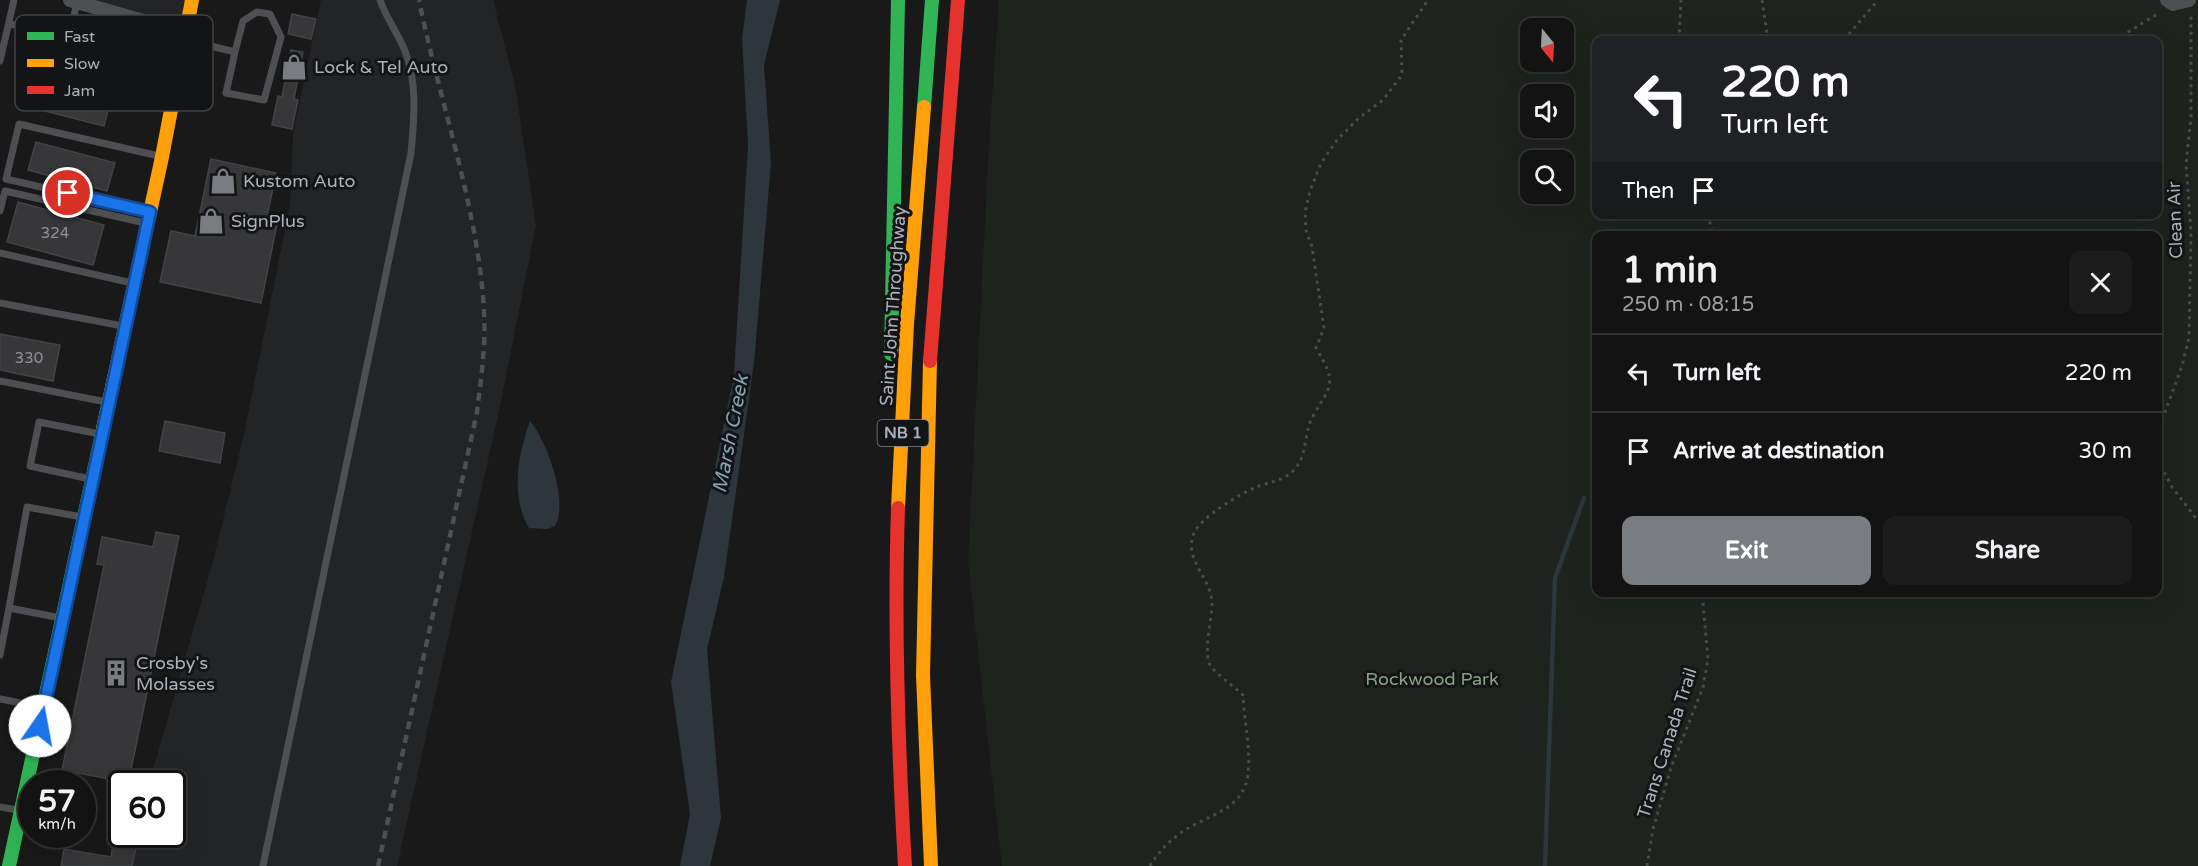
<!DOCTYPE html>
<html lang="en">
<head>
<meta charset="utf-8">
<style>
	:root { --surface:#131313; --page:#1c1c1c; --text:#f1f3f6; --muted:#9d9ea0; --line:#323233; --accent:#797c81 }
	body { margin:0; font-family:"Varela Round",sans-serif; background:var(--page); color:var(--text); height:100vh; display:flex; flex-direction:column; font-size:22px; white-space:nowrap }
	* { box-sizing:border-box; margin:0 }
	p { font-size:20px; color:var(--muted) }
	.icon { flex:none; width:33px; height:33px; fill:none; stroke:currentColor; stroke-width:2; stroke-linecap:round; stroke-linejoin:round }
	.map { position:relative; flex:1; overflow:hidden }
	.details { position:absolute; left:1592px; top:231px; width:570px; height:366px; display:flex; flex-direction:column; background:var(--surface); border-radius:12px; box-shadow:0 6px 24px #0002,0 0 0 2px var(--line) }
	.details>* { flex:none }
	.top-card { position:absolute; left:1592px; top:36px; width:570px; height:183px; border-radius:12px; box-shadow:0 6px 24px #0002,0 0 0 2px var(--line); background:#202124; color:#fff; overflow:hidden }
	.needle { width:39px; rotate:162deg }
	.buttons { position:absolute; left:1520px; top:18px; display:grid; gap:12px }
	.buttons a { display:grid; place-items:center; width:54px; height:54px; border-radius:12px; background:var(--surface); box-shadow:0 6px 24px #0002,0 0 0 2px var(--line); font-size:30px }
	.speed { position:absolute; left:18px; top:770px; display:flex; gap:12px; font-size:30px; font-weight:700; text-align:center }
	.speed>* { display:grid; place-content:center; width:78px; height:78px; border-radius:50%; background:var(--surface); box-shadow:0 6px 24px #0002,0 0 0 2px var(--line); line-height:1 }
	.speed small { font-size:15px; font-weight:400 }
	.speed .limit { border:3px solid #111; border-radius:9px; background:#fff; color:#111 }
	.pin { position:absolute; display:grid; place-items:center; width:51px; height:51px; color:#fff; margin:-26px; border:3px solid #fff; border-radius:50%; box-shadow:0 2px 6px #0007 }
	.me { position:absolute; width:66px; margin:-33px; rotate:12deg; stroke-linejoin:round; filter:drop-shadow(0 0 4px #0008) }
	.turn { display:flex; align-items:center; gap:21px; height:126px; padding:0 30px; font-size:27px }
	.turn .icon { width:78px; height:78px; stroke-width:2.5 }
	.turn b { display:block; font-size:42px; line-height:51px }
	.then { display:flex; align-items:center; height:57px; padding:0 30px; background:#0003; gap:12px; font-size:22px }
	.round { display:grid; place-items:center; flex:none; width:63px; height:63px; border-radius:12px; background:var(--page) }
	.overview { display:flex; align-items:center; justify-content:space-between; height:102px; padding:0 30px }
	h1 { font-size:36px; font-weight:800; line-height:45px }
	.cta { display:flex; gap:12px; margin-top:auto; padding:12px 30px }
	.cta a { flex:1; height:69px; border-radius:12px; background:var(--accent); color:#fff; font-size:24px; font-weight:800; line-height:69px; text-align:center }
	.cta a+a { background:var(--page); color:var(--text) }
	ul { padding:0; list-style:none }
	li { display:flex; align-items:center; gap:18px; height:78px; padding:0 30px; border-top:2px solid var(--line) }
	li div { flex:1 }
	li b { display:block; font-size:22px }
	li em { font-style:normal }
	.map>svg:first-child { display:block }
	.built { fill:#232426 }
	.green { fill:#1e231e; fill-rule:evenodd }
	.water { fill:#2d363b }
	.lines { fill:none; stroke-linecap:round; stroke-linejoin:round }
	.stream { stroke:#2d363b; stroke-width:4.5 }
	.building { fill:#373739; stroke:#424345; stroke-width:1.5 }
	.path { stroke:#494b4d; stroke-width:3; stroke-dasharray:3 4.5; stroke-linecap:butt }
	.lane { stroke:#4e4f52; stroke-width:7 }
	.street { stroke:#4e4f52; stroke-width:14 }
	.fast { stroke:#30b455; stroke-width:14 }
	.slow { stroke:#ff9f0a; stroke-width:14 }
	.jam { stroke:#e5322d; stroke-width:14 }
	.rail { stroke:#4e4f50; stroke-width:4.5; stroke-dasharray:8 6; stroke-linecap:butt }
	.route-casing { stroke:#114b97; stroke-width:15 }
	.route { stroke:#1a73e8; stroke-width:10 }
	.labels { text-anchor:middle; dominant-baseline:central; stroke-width:6; stroke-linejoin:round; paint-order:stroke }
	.number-label { font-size:15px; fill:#8f9299 }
	.shield { fill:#131415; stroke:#7e8288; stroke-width:1.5 }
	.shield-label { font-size:16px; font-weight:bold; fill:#acb1b9 }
	.poi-label { font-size:18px; fill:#acb1b9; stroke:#131415; text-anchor:start }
	.street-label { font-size:18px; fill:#acb1b9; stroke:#131415 }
	.park-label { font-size:18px; fill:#86a384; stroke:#131415 }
	.water-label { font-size:20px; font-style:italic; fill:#85a2b2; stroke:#131415 }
	.key { fill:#131415; stroke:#414346; stroke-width:1.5 }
	.key-label { font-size:16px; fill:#acb1b9 }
</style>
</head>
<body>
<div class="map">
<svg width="2198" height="866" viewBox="0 0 2198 866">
	<rect width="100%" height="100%" fill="#191919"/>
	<path class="built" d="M70,0H192L185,33Z
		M321,0H493L515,85L536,225L499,411L397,866H132L139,834H172V783H149L212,565L244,434L290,205L293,134Z"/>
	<path class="green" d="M999,0H2198V866H1002L968,561L989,142ZM1530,28H1563V62H1530ZM1596,40H2157V214H1596ZM1530,94H1563V128H1530ZM1530,160H1563V194H1530ZM1596,236H2157V592H1596Z"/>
	<path class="water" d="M747,0H780L764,65L771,163L754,363L724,577L707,649L721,818L710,866H680L690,814L671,682L734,375L748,145L742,38Z
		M530,421C547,441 569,502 555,526L547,529L529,528C510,496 518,455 530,421Z"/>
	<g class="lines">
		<path class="stream" d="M1545,866L1555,578L1584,498"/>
	</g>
	<path class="building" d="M292,14L316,19L311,39L288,34Z
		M74,47L113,56L101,101L110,103L104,126L41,110L47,87L63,91Z
		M291,50L303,52L294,99L298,100L292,129L272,125L278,96L282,97Z
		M36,142L115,163L107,191L28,170Z
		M211,159L276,173L266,222L277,224L261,303L160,282L171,231L195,236Z
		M18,202L104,225L93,265L7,242Z
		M0,334L60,345L53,381L0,370Z
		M165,421L225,433L220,463L159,451Z
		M156,532L179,536L131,770L164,777V783H130L62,770L104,565L97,564L102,537L153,547Z
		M115,834H139L132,866H61L64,849L111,857Z"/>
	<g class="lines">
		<path class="path" d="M1762,0L1768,40
			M1679,40L1681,0
			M1844,40L1878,0
			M2115,40L2159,13
			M1708,214L1713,236
			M2157,434L2182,366L2189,338L2191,232L2186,164L2191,117V14
			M2157,459L2172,487L2198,521
			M1150,866C1159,851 1170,840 1185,830C1210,814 1243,810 1248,774C1251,750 1244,720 1243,695C1233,686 1221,677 1212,668C1201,656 1213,618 1212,601C1210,577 1183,559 1194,533C1201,517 1240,494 1256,487C1269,482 1283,481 1293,471C1308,457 1303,434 1313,416C1332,384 1337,383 1316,348L1324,328L1312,247L1306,230L1305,212L1310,191L1321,163L1338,139L1359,118L1383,100L1402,75L1401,40L1428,0
			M1647,866L1653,829L1671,768L1703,687L1708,659L1702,592"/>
		<path class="lane" d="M139,20L124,92L167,104
			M9,24L70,34L77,2
			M70,34L132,51
			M186,40L235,52L226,93L264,100L281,37L270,14L257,12L243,21L235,52
			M0,61L14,0
			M0,211L5,191L145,223
			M149,212L6,179L19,124L159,156
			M0,253L132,283
			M0,303L123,326
			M0,381L106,402
			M90,479L30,466L39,422L100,434
			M61,618L9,608L27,507L82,517
			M0,655L9,608
			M0,699L42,707
			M0,807L18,810
			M263,866L411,153C414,119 418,84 405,51C398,33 386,18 380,0"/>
		<path class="street" d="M70,0L185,33
			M2167,0L2173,4L2189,0"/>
		<path class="fast" d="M924,107L932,0
			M891,354L898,0
			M9,866L103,429"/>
		<path class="slow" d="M930,361L923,675L931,866
			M103,429L162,157L192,0
			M898,508L907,324L924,107"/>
		<path class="jam" d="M930,361L958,0
			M898,508C894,627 898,746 905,866"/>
		<path class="rail" d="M378,866L477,412C481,379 486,346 484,312C479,211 439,100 419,0"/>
	</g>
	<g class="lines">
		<g class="route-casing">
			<path id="route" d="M40,726L150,212L68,193"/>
		</g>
		<use href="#route" class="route"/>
	</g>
	<defs>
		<g id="shop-bare" transform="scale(2.07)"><path d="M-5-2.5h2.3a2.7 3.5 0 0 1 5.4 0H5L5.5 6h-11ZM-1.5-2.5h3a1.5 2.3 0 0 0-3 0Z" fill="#797c81" stroke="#131415" stroke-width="2.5" paint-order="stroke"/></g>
		<g id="building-bare" transform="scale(2.07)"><path d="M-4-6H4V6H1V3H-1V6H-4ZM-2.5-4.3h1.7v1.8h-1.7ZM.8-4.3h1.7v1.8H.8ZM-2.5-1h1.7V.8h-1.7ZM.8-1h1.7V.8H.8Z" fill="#797c81" stroke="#131415" stroke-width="2.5" paint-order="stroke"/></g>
	</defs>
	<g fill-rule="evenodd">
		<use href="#shop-bare" x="294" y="67"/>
		<use href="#shop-bare" x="223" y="181"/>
		<use href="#shop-bare" x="211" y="221"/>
		<use href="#building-bare" x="116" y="673"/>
	</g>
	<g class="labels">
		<g class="number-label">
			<text x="55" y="233">324</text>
			<text x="29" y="358">330</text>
		</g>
		<rect class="shield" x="877.5" y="420" width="51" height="26" rx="4.5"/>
		<g class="shield-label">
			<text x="903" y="433">NB 1</text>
		</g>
		<g class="poi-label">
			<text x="314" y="67">Lock &amp; Tel Auto</text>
			<text x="243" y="181">Kustom Auto</text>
			<text x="231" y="221">SignPlus</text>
			<text x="136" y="663">Crosby's<tspan x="136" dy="21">Molasses</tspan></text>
		</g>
		<g class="street-label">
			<text transform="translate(2175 220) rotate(-92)">Clean Air</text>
			<text transform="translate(893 306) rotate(-86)">Saint John Throughway</text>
			<text transform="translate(1667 743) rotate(-72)">Trans Canada Trail</text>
		</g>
		<g class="park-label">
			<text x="1432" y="679">Rockwood Park</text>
		</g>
		<g class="water-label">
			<text transform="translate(731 434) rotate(-79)">Marsh Creek</text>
		</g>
	</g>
	<rect x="15" y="15" width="198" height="96" rx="9" class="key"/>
	<rect x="27" y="32" width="27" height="8" fill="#30b455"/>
	<rect x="27" y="59" width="27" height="8" fill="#ff9f0a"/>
	<rect x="27" y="86" width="27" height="8" fill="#e5322d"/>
	<g class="key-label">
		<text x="64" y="42">Fast</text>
		<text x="64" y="69">Slow</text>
		<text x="64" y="96">Jam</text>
	</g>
</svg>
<div class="buttons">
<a><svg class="needle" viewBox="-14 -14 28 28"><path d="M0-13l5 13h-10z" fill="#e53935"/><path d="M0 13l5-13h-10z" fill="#9d9ea0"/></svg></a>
<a><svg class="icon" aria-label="sound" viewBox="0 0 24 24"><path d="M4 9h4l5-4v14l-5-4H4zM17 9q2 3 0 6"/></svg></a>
<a><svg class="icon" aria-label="search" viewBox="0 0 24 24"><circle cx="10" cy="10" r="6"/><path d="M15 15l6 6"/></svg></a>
</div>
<div class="speed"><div>57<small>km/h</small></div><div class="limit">60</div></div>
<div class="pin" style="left:68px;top:193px;background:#d93025"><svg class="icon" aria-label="arrive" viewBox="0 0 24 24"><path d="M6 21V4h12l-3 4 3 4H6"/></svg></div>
<svg class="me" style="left:40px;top:726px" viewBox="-20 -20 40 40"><circle r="19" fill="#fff"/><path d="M0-13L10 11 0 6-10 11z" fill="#1a73e8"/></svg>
<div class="top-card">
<div class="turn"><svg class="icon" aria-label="left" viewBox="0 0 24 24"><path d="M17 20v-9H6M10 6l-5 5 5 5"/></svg><div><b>220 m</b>Turn left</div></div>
<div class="then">Then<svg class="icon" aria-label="arrive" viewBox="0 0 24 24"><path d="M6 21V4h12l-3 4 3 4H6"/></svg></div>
</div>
<section class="details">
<div class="overview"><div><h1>1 min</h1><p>250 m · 08:15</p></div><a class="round"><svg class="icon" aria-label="close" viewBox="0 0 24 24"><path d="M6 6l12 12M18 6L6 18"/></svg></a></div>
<ul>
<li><svg class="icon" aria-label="left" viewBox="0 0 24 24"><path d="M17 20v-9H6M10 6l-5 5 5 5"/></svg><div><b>Turn left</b></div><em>220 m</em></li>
<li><svg class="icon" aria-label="arrive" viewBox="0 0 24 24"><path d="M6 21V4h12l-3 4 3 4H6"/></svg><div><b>Arrive at destination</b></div><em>30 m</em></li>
</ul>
<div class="cta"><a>Exit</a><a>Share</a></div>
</section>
</div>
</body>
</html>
